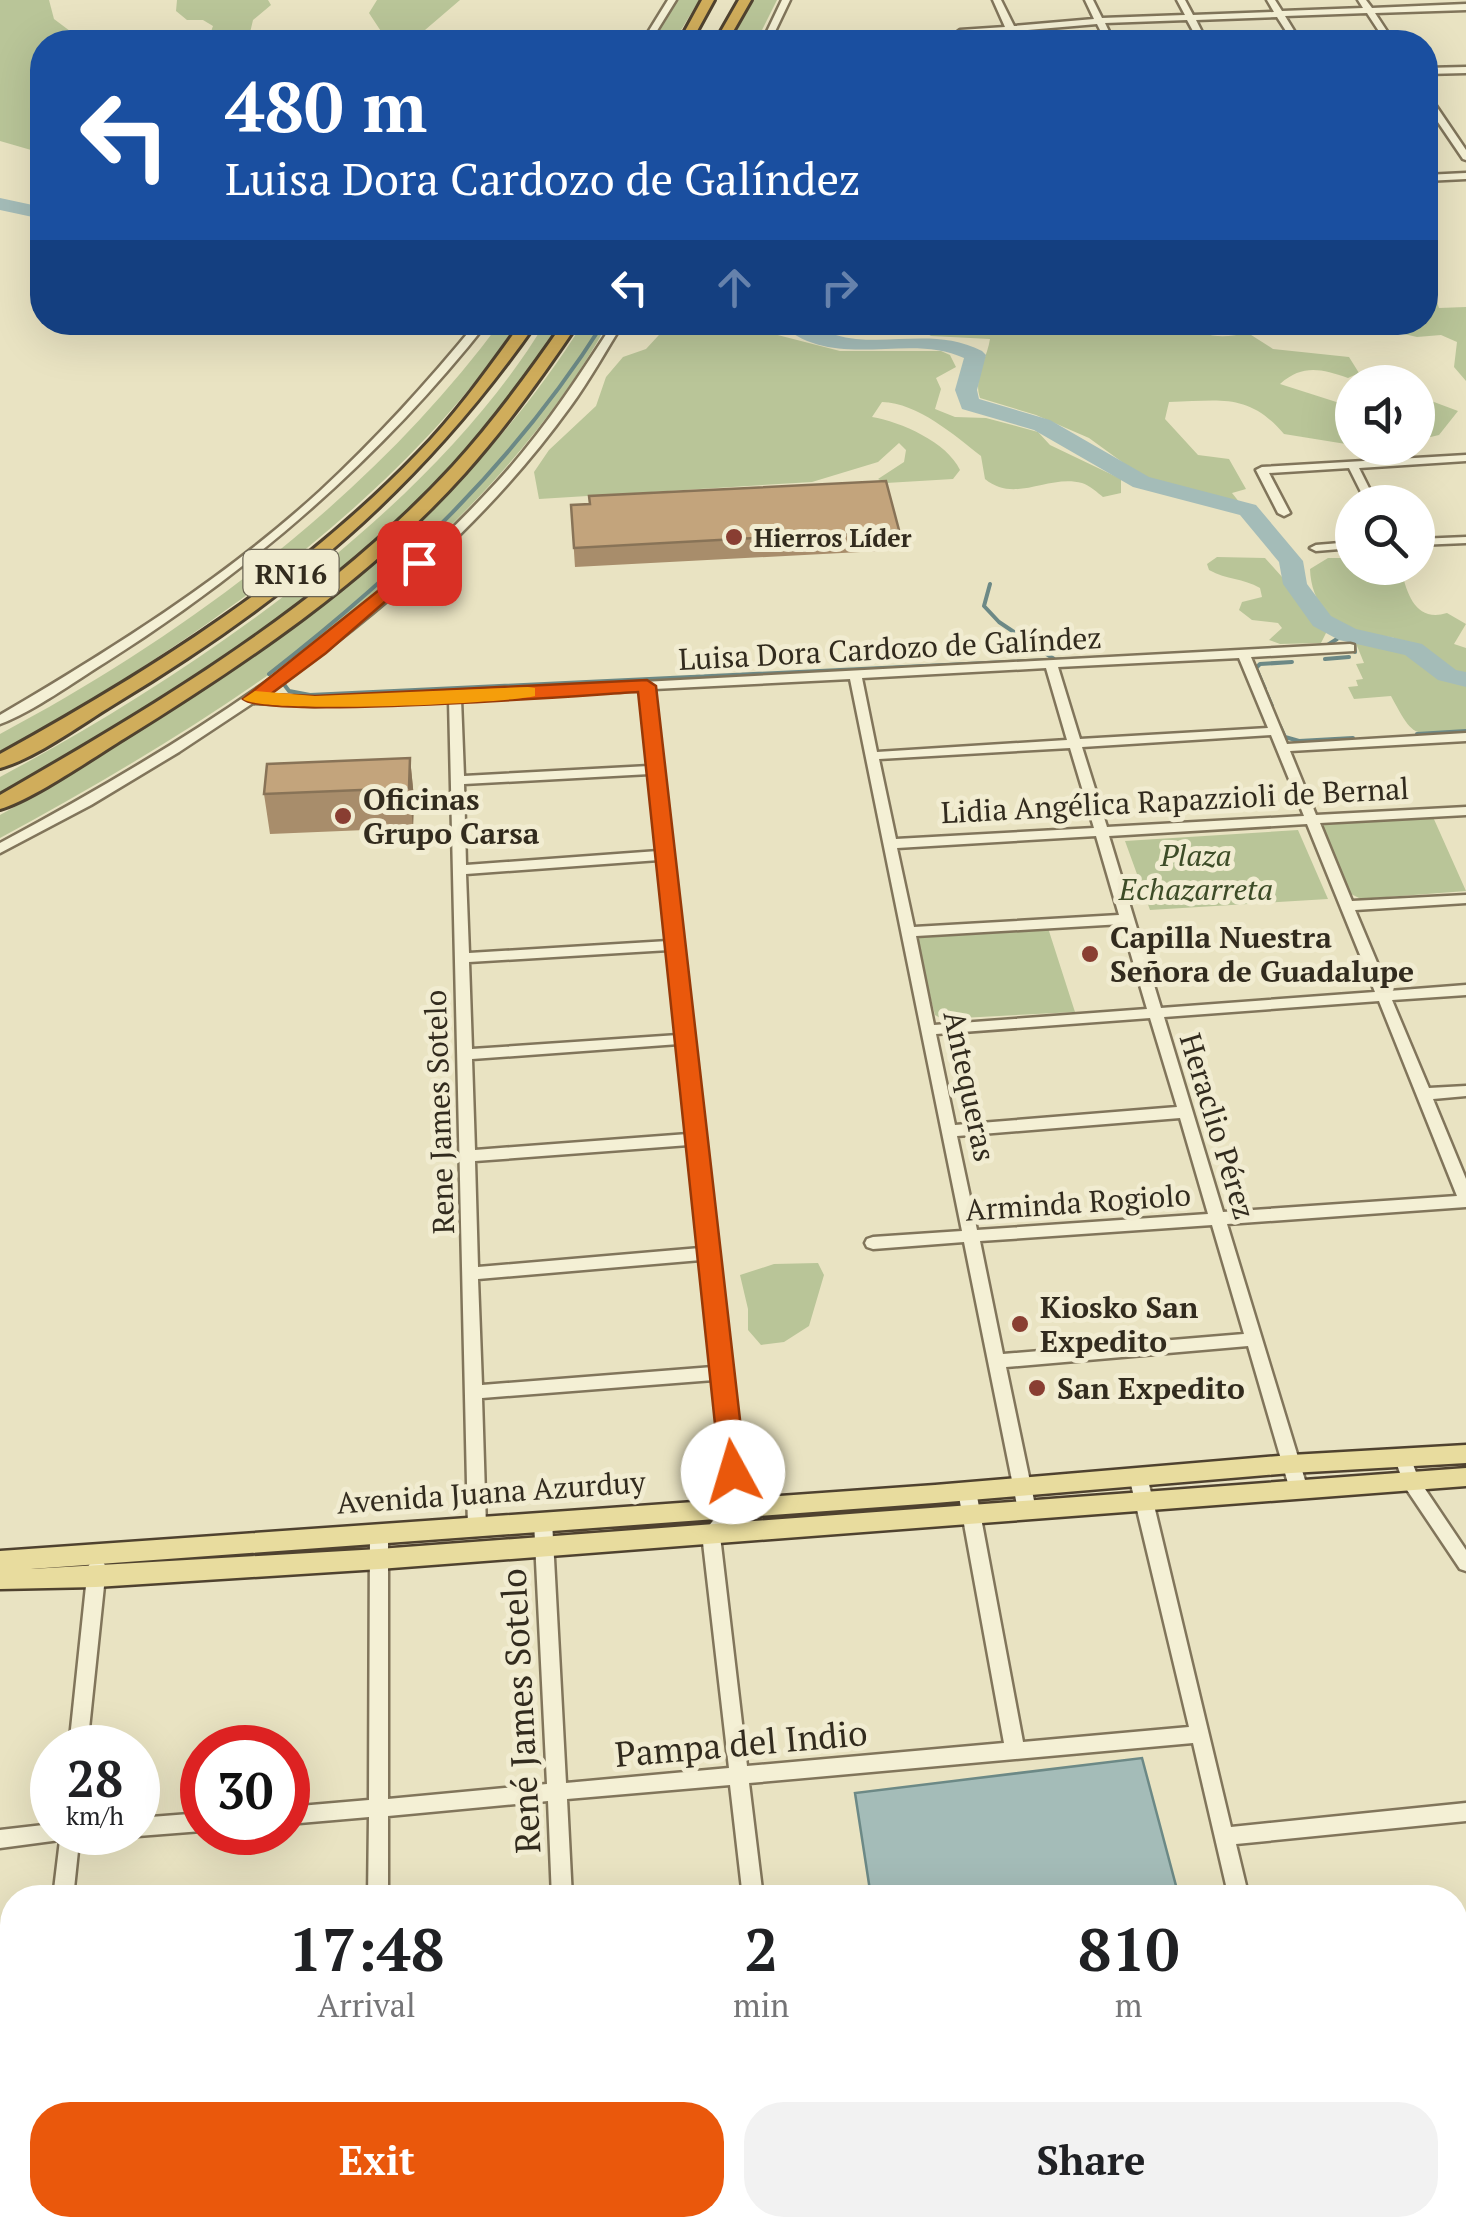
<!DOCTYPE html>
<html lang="en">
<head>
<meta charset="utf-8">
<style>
	:root { --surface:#fff; --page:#f2f2f2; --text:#202124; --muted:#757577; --accent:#ea580c }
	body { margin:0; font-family:"PT Serif",serif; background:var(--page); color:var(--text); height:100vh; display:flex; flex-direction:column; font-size:38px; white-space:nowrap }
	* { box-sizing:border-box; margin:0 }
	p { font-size:32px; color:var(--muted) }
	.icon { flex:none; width:55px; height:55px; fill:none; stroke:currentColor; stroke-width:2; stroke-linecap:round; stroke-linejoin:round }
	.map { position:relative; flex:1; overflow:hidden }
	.details { position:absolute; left:0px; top:1885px; width:1468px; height:352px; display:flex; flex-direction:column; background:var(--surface); border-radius:40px 40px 0 0; box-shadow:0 10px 40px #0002 }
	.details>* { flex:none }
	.hud { position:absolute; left:30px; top:30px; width:1408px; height:305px; border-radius:40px; box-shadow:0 10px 40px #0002; background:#1a4fa0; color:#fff; overflow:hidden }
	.buttons { position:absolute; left:1335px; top:365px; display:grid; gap:20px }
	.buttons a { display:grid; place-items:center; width:100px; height:100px; border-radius:50%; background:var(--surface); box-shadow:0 10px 40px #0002; font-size:50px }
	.speed { position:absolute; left:30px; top:1725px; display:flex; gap:20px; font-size:50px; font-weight:700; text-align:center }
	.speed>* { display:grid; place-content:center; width:130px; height:130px; border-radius:50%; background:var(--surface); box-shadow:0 10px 40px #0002; line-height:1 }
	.speed small { font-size:25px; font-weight:400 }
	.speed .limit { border:15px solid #d22; background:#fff; color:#111 }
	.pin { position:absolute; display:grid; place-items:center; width:85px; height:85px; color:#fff; margin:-42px; border-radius:20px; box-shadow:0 5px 15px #0006 }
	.me { position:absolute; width:110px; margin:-55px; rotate:354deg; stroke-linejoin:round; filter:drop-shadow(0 0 8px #0008) }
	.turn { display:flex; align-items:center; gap:35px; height:210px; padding:0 30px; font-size:45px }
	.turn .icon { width:130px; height:130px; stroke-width:2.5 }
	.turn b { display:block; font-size:70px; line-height:85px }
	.lanes { display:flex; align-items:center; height:95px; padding:0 30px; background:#0003; justify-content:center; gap:50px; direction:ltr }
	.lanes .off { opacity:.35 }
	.eta { display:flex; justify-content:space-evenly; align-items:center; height:170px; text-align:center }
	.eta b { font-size:60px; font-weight:600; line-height:70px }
	.button { display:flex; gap:20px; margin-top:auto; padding:20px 30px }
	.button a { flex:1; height:115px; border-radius:40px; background:var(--accent); color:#fff; font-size:40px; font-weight:600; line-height:115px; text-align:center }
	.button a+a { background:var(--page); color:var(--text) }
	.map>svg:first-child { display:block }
	.green { fill:#b9c598 }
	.water { fill:#a4bcb8; stroke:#6c8986; stroke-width:2.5 }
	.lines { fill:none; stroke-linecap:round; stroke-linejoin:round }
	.stream { stroke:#6c8986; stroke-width:4 }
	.river { fill:#a4bcb8; fill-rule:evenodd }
	.minor-casing { stroke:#81755b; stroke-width:5 }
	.major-casing { stroke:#4f422f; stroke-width:5 }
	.highway-casing { stroke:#4f422f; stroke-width:6 }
	.minor { fill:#f4f0d5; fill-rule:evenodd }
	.major { fill:#e8dc9e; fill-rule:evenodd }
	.highway { fill:#d0ad5b; fill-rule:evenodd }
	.wall { fill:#a88d6b }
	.shaded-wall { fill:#887357 }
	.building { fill:#c3a47c; stroke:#887357; stroke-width:2.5 }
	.route { fill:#ea580c; stroke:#983908; stroke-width:2.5 }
	.slow { fill:#f59e0b }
	.poi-dot { fill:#893e32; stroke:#f1ecd1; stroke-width:4 }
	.labels { text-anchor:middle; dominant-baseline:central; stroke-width:10; stroke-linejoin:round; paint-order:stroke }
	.far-poi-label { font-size:25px; font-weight:bold; fill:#322b1e; stroke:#f1ecd1; text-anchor:start }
	.shield { fill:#f1ecd1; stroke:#6b6554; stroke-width:2.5 }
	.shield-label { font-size:28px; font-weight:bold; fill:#322b1e }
	.street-label { font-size:30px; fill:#322b1e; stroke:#f1ecd1 }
	.poi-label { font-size:30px; font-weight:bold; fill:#322b1e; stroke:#f1ecd1; text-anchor:start }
	.park-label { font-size:30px; font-style:italic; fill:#3d4c27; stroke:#f1ecd1 }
	.near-street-label { font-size:35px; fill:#322b1e; stroke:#f1ecd1 }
</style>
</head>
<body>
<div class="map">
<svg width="1466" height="2236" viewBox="0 0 1466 2236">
	<rect width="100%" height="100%" fill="#e9e3c2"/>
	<path class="green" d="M0,0H49L54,19L74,34V42H42V172L30,161L38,152L0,141Z
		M177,0H268L271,5L253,20L249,37C236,46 222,42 208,40L213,26L203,20H187L176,11Z
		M377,0H460L411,42H388L369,13Z
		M678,0H699L674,42H655L657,32Z
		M750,0H777L756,42H729Z
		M1425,293H1434L1439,308L1466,307V381L1454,367L1457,342L1441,335L1417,337L1356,323L1425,322Z
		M747,322L754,329L840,351H941L950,355L956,367L936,378L941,389L935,409L955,417L986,418L1038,432L1050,445L1121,479V493L1103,497C1098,493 1089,485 1082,483C1048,474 1015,504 985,479L981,456C954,435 918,403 882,402L872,417C901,422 947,442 960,470L953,479L886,483L878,479L904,462L906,450L899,443L878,462L812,482L539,499L534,472L549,450L596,406L606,377L623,357L646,349L670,323Z
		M1185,322C1204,339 1224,338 1248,333L1273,349L1349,357L1359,373L1348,378C1321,369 1303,364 1280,384L1352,407V445L1284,434C1248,392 1220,401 1169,402L1165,419L1198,455L1229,459L1246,489L1232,493L1240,503L1231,502L1140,475L1089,438L1036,415L980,398C973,378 987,359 990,339L931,336L915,326L883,328L828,323Z
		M500,323H517C407,496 180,655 0,751V734C187,635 374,494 500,323Z
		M545,323H563C430,535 214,675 0,796V777C191,675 432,511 545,323Z
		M583,323H608C482,553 225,716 0,838V815C78,772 153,723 226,672C369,573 490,472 583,323Z
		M1418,396L1458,411L1439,435L1418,440Z
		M1217,557L1265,558L1291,587L1308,618L1327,631L1321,643L1280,644L1269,640L1282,628L1278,623L1252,620L1239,610L1242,602L1262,597L1260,588C1243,578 1227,580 1209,570L1207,564Z
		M1328,558H1352V568H1386L1402,573C1408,597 1417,622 1447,613L1466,624L1454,644L1466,648V678C1440,671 1422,650 1397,639C1388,635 1377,637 1366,635C1333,629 1311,603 1310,569Z
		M1355,641C1376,643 1399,646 1417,657C1435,669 1445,679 1466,684V730C1414,734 1416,743 1391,696L1354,699L1348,687L1358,686L1356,680L1363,679L1356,664L1364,663Z
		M1433,817L1466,891L1361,899L1351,894L1322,827L1326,822Z
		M1298,830L1328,899L1150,910L1125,841Z
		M1048,928L1075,1012L942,1019L935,1015L916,940L923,935Z
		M818,1263L824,1275L809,1326L784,1342L761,1345L748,1330V1309L740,1275L774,1264Z"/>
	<path class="water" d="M1142,1758L1179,1897H871L855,1793Z
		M1466,2147V2236H1434L1430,2225H1455V2149Z"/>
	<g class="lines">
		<path class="stream" d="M990,584L984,606L999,622L1054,659
			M1353,636L1355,652
			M1326,646L1337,639V629
			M1325,659L1349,657
			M269,674C400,572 515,463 604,322
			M283,683L289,691L310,695L1135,656
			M1265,689L1256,668L1260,664L1292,662
			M1266,692L1272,706
			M1280,726L1285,737L1299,741L1353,738
			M1417,734L1466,731"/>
		<path class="river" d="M0,198L42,207V219L0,210Z
			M778,322C809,322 827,336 856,339C900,343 940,330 982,351L986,355L977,390L979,399L1050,420L1149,477L1256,505L1303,561L1307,584L1331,616L1356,629L1422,644L1456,670L1466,672V687L1438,680L1405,655L1339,640L1313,626L1283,584L1279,562L1240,515L1133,487L1034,430L962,409L955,390L964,358C908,331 833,374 778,322Z"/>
		<g class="minor-casing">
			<path id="minor" d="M668,0H676L650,42H642Z
				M782,0H790L770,42H762Z
				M993,0H1001L1014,26L1094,19L1085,0H1093L1102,18L1185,15L1177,0H1185L1193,15L1274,12L1267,0H1275L1282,11L1363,8L1358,0H1366L1372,8L1466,4V10L1375,13L1394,42H1386L1367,13L1285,16L1301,42H1293L1277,17L1196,20L1207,42H1199L1187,20L1105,23L1114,42H1106L1097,24L1016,31L1021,42H1013L1008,32L957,35L956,33L960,30L1005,27Z
				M1466,67V73L1425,74V68Z
				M1425,93L1428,94L1466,150V160L1463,159L1425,103Z
				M1466,173V179L1425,181V175Z
				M477,322H488C381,458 251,570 106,662C74,682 34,711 0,724V715C112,649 224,579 320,491C377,438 428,382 477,322Z
				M614,322H624C606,350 590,380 570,407C488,521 378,615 264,696L315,698L455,692L1350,644L1354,645V651L1251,657L1287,744L1466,733V741L1290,751L1316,815L1466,807V815L1320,823L1352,901L1466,895V903L1355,910L1389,991L1466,985V995L1392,1000L1429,1088L1466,1086V1096L1433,1099L1466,1179V1207L1227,1224L1308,1490L1305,1495L1299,1497L1293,1495L1290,1490L1248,1346L1006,1367L1036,1510L1033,1515L1027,1517L1021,1515L1018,1510L964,1242L873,1249L867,1247L865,1243L867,1239L873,1237L962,1231L850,679L654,689L745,1506L720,1536L747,1766L1004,1743L958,1491L961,1486L967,1484L973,1486L976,1491L1023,1742L1189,1727L1129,1476L1132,1471L1138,1469L1144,1471L1147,1476L1231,1827L1466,1803V1821L1236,1844L1249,1898H1229L1193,1743L749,1783L763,1898H743L730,1785L567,1799L572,1898H552L548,1801L388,1816V1898H368L369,1817L288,1824V1807L369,1800L370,1534L373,1529L379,1527L385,1529L388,1534V1799L547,1784L534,1521L537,1516L543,1514L549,1516L552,1521L566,1783L729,1768L702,1534L727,1504L714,1380L482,1398L486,1527L483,1532L477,1534L471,1532L468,1527L449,700L315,706L253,703L179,752L91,805L0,853V843C181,746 357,635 497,482C542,433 578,378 614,322ZM1239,658L1268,728L1080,739L1058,667ZM1046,668L1067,740L877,752L862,678ZM641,690L649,766L464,776L461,699ZM1271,735L1304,816L1107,827L1082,747ZM1070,748L1094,828L896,839L879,759ZM650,774L658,851L466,865L464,784ZM1307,824L1375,992L1161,1008L1109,836ZM1096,836L1119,915L914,927L897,848ZM659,860L668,941L469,953L466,874ZM1122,924L1147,1009L934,1025L916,936ZM669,950L678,1035L472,1049L469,962ZM1379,1001L1457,1196L1223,1212L1164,1017ZM1150,1018L1177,1107L955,1125L936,1034ZM679,1044L688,1134L475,1150L472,1059ZM1180,1118L1208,1214L977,1230L957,1136ZM689,1145L700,1248L478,1267L475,1161ZM1212,1225L1244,1334L1003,1354L980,1241ZM701,1260L713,1367L482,1385L478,1279Z
				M1466,455V461L1359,468L1376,502H1366L1349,468L1269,473L1290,513L1284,516L1278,513L1256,470L1262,467Z
				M1466,537V543L1418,545V539Z
				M1352,542V548L1316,551L1310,548L1316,545Z
				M1403,1452L1409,1454L1419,1480L1466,1550V1571L1460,1569L1405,1487L1395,1459L1397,1454Z
				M97,1560L103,1562L106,1567L87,1748H69L88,1567L91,1562Z
				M202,1813V1831L138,1836L131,1832H138V1818Z
				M52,1824V1832H80L73,1898H53L60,1840L0,1848V1830Z
				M1466,1986V2006L1455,2008V1988Z
				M12,2143V2163L0,2164V2144Z
				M19,2225H41L40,2236H18Z
				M450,2225H472L473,2236H451Z
				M666,2225H688L689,2236H667Z
				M885,2225H907L909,2236H887Z
				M1094,2225H1116L1118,2236H1096Z
				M1286,2225H1308L1312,2236H1290Z"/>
		</g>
		<g class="major-casing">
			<path id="major" d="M1466,1445V1463L1291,1473L935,1503L31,1569L379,1549L1466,1468V1486L379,1569L96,1587L0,1589V1551L935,1485L1291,1455Z"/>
		</g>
		<g class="highway-casing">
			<path id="highway" d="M702,0H714L691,42H679Z
				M739,0H751L727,42H715Z
				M522,322H537C420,490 287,600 113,705C80,725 36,758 0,768V754C150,671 298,578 418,453C457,413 489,368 522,322Z
				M564,322H579C543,375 507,426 465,473C369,580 246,663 125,738C94,757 32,800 0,809V795C161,702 326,604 453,466C494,421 529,373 564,322Z"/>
		</g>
		<use href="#minor" class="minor"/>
		<use href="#major" class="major"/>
		<use href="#highway" class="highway"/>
	</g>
	<path class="wall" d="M571,505L899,530L898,550L575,567Z
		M410,758L414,798L413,828L270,834L264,794Z"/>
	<path class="shaded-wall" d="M410,758L414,798L413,828L409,788Z"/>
	<path class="building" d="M886,481L899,530L574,548L571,505L590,504L589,496Z
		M410,758L409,788L264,794L267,764Z"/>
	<path class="route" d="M419,558L428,563L425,567L326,653L271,694L315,696L647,680L656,686L746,1472L742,1480L733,1483L724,1480L720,1472L638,692C584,695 268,720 243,699Z"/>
	<path class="slow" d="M528,687L535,688V696C501,704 261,714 243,699L255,691L315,696Z"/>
	<g class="poi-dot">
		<circle cx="734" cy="537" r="10"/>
		<circle cx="343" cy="816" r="10"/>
		<circle cx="1090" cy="954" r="10"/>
		<circle cx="1020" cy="1324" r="10"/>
		<circle cx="1037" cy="1388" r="10"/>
	</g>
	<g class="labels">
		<g class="far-poi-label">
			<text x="754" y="537">Hierros Líder</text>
		</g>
		<rect class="shield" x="243.5" y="550" width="95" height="46" rx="8"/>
		<g class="shield-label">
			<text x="291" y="573">RN16</text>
		</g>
		<g class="street-label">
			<text transform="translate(890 648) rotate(-3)">Luisa Dora Cardozo de Galíndez</text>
			<text transform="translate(1175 800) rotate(-3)">Lidia Angélica Rapazzioli de Bernal</text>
			<text transform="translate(970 1086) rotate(78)">Antequeras</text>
			<text transform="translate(439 1112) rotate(-92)">Rene James Sotelo</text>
			<text transform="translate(1218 1126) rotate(73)">Heraclio Pérez</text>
			<text transform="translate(1078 1202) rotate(-4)">Arminda Rogiolo</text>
			<text transform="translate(491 1492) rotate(-4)">Avenida Juana Azurduy</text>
		</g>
		<g class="poi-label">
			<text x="363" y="799">Oficinas<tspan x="363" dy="34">Grupo Carsa</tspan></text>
			<text x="1110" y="937">Capilla Nuestra<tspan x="1110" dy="34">Señora de Guadalupe</tspan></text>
			<text x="1040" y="1307">Kiosko San<tspan x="1040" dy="34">Expedito</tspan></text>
			<text x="1057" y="1388">San Expedito</text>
		</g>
		<g class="park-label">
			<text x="1196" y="855">Plaza<tspan x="1196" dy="34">Echazarreta</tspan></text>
		</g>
		<g class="near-street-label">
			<text transform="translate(520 1711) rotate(-93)">René James Sotelo</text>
			<text transform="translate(741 1743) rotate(-5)">Pampa del Indio</text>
		</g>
	</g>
</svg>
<div class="buttons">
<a><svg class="icon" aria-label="sound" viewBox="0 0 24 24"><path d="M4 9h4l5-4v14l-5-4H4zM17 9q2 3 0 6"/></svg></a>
<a><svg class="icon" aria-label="search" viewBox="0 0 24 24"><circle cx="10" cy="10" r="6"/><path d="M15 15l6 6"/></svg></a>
</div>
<div class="speed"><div>28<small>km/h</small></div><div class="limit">30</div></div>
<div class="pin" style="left:419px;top:563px;background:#d93025"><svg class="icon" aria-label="arrive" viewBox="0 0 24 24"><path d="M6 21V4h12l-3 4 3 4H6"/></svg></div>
<svg class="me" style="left:733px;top:1472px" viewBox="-20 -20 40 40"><circle r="19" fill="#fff"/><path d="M0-13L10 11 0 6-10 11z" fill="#ea580c"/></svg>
<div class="hud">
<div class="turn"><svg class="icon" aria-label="left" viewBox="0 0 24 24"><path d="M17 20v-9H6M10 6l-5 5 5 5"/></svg><div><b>480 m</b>Luisa Dora Cardozo de Galíndez</div></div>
<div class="lanes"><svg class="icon" aria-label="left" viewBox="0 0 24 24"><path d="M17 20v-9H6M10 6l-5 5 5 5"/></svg><svg class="icon off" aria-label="ahead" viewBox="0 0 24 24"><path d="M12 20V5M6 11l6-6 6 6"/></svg><svg class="icon off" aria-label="right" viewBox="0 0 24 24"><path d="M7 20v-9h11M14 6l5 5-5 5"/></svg></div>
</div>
<section class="details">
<div class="eta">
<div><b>17:48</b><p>Arrival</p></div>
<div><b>2</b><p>min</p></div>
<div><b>810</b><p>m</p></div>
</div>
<div class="button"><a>Exit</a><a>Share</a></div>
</section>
</div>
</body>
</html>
